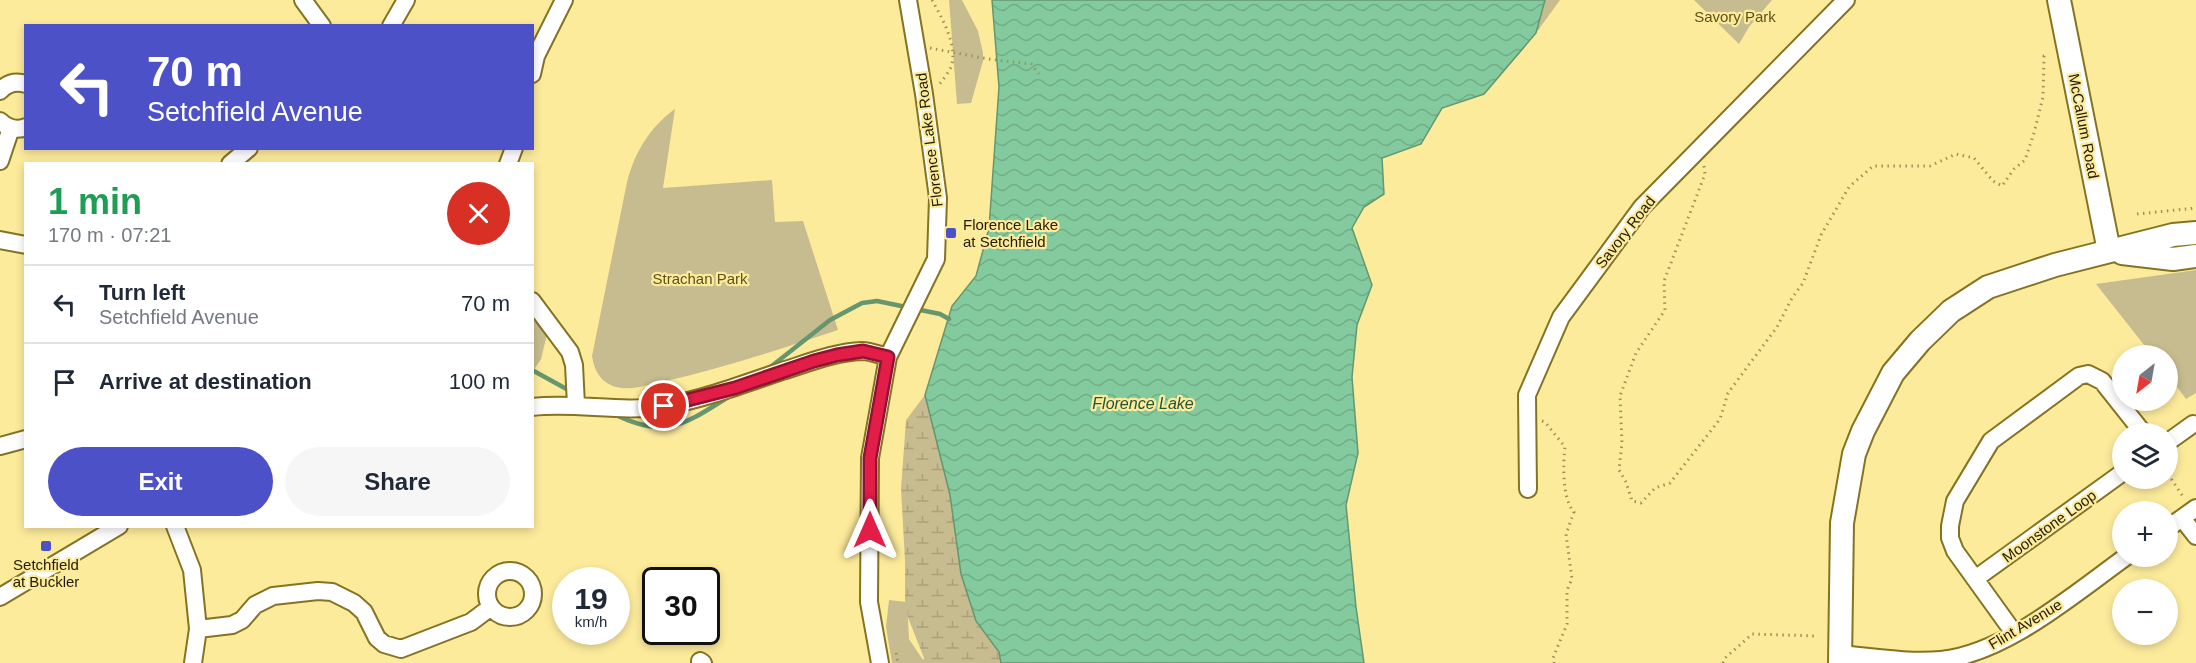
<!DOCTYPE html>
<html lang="en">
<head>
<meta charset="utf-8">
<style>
	:root { --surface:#fff; --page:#f6f6f7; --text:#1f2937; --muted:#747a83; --line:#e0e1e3; --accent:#4d51c7 }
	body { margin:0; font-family:Arial,sans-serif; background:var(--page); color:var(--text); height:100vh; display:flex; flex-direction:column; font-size:22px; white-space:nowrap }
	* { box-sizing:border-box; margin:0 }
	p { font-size:20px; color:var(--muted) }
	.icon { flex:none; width:33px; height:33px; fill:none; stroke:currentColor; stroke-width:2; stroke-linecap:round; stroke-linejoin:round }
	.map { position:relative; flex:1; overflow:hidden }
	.sheet { position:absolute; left:24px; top:162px; width:510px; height:366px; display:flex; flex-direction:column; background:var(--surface); border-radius:0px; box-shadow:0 3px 9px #0003 }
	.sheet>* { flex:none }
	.top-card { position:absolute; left:24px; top:24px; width:510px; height:126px; border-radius:0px; box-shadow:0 3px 9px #0003; background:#4d51c7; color:#fff; overflow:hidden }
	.needle { width:39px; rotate:211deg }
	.tools { position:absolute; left:2112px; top:345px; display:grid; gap:12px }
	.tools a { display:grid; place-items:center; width:66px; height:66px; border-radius:50%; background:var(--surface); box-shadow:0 3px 9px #0003; font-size:30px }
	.speed { position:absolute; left:552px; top:567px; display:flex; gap:12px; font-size:30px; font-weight:700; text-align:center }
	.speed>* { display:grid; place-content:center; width:78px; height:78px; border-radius:50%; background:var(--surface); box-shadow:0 3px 9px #0003; line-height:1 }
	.speed small { font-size:15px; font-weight:400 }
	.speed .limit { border:3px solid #111; border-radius:9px; background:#fff; color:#111 }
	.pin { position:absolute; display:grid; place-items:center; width:51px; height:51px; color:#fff; margin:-26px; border:3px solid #fff; border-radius:50%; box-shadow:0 2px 6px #0007 }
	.me { position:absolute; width:66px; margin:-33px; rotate:0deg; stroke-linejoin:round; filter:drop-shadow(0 0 4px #0008) }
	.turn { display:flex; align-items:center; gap:21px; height:126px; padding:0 24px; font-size:27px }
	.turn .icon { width:78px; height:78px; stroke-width:2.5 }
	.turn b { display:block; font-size:42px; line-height:51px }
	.round { display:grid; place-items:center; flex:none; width:63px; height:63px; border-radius:32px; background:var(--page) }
	.summary { display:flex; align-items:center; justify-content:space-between; height:102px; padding:0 24px }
	h1 { font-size:36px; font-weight:800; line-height:45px; color:#1e9e55 }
	.primary-button { display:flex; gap:12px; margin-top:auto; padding:12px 24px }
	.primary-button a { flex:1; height:69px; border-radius:36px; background:var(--accent); color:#fff; font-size:24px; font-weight:800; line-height:69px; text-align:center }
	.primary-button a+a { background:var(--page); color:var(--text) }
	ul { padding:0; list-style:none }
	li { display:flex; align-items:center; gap:18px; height:78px; padding:0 24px; border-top:2px solid var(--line) }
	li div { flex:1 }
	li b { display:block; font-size:22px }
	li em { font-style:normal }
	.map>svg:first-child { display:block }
	.wetland { fill:url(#wetland-marsh) }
	.park { fill:#c7bc8f }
	.water { fill:url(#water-waves); stroke:#66966f; stroke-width:1.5 }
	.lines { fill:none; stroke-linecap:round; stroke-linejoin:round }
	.stream { stroke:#66966f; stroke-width:4.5 }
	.street-casing { stroke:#857322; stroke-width:20 }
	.secondary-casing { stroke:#857322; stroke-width:26 }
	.path { stroke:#9f9259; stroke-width:3; stroke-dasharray:1.5 4.5; stroke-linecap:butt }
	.street { stroke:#fff; stroke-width:16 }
	.secondary { stroke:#fff; stroke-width:22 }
	.route-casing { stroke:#92132f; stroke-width:15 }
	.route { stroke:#e11d48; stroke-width:10 }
	.poi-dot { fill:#4d51c7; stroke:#fdeb9c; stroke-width:2 }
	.labels { text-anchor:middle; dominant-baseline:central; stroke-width:4.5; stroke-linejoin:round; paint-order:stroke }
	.park-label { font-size:15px; fill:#5e521a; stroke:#fdeb9c }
	.street-label { font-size:15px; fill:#221b00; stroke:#fdeb9c }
	.poi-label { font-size:15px; fill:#221b00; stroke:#fdeb9c; text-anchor:start }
	.water-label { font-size:16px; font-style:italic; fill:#215639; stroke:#fdeb9c }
</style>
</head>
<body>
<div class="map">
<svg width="2196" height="663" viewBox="0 0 2196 663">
	<defs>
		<pattern id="wetland-marsh" width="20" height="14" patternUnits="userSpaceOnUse" patternTransform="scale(1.5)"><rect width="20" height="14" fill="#c7bc8f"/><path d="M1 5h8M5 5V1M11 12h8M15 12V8" fill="none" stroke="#aba17a"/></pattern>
		<pattern id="water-waves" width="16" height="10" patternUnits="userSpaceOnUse" patternTransform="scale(1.5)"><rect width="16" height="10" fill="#83ca9e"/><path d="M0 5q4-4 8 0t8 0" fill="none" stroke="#71ad86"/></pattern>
	</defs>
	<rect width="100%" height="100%" fill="#fdeb9c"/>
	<path class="wetland" d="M1545,0H1560L1536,33Z
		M925,395L950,495L961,574L976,621L999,653L1001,663H922L924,658L905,610V561L901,489L906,420Z"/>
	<path class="park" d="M949,0H962L978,31L983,53V61L971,103L957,104Z
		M1694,0H1772L1749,27L1739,44Z
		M675,109L663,188L772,180L775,222L803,221L838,330C780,349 722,369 661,382C647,385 630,391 616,387C601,383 594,370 592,356L627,182C635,152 649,128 675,109Z
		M2196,270V393L2186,399L2168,375V356L2152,355L2096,284Z
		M532,314L547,335L541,359L533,371Z
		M889,600L907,602L909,639L925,663H892L886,627Z"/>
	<path class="water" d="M992,0H1545L1536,33L1484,94L1442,108L1421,144L1382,158L1384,194L1364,207L1352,228L1372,285L1357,325L1352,377L1358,453L1346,505L1356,607L1364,663H1001L999,652L976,621L961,574L950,495L925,395L952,306L976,276L989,228L999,87Z"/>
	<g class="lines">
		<path class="stream" d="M768,369L830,320L862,303L877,301L940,314L949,319
			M532,370L572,392
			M614,414C666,440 685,424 730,396"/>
		<g class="street-casing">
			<path id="street" d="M303,0L322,26
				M391,26L406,0
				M532,74L536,56L564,0
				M0,91C7,83 16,81 26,84
				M0,121C7,128 16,131 26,127
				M0,161L11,128
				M230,164L249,148
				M508,164L514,148
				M0,240L26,245
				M532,301L570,352L574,365L576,405
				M532,407C576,402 621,413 664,406C704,399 744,384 782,371C808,363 835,352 862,351C870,351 880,355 888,357
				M2168,442L2193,424
				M0,446L26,439
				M1528,489L1527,395L1561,317L1642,207L1846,0
				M2182,518L2196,536
				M175,526L192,570L198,629L193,663
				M2168,528L2196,508
				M487 594a23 23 0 1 1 46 0a23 23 0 1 1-46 0Z
				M1975,579L2122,473
				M0,597L119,526
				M198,629L232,625L242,620L255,605L273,596L318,591L332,592L354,603L364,612L377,638L384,644L401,649L471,622L491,607
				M2014,633L1955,551L1950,538V526L1955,501L1991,441L2079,376L2088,374L2102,381L2144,434
				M1840,654C1873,657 1908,663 1941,660C2006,653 2074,594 2127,556
				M700,661L703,663
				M880,663L869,602L870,458L888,357L936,259L938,198L924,94L908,0"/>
		</g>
		<g class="secondary-casing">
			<path id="secondary" d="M2059,0L2109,251
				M2122,253L2173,259L2196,256
				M1840,663L1842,523L1854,454L1863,431L1893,373L1920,341L1951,311L1988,287L2055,265L2173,235L2196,233"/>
		</g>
		<path class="path" d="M932,0C942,18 960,49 950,69C947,74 943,80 939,85
			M930,48L988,59L1031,64L1039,74
			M1704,166L1705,174L1664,281L1665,310L1636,353L1620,396L1622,443L1619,470L1626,482L1632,501L1641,503L1655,488L1670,483L1720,419L1728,393L1777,327L1792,298L1803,283L1821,235L1849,187L1873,166H1930L1956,154L1974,158L1993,181L2002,186L2014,169L2025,160L2034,133L2043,97L2044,56H2047
			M2137,214L2196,208
			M1542,421L1545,422L1565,447C1563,464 1562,499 1574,512L1566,534L1572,579L1567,590V624L1553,658L1554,663
			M2168,474L2184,498
			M896,653L898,663
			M1723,663L1724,659L1752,634L1816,636"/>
		<use href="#street" class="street"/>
		<use href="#secondary" class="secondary"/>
	</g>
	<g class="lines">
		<g class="route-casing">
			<path id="route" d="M664,406L735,388L814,361L837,355L863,351L888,357L870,458V530"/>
		</g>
		<use href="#route" class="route"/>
	</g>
	<g class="poi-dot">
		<rect x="945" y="227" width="12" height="12" rx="3"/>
		<rect x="40" y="540" width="12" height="12" rx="3"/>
	</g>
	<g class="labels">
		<g class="park-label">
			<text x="1735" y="16">Savory Park</text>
			<text x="700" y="278">Strachan Park</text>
		</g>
		<g class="street-label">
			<text transform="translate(2084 126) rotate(79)">McCallum Road</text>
			<text transform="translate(929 140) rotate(-97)">Florence Lake Road</text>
			<text transform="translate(1625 232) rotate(-52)">Savory Road</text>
			<text transform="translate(2049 526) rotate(-36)">Moonstone Loop</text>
			<text transform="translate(2025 624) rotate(-31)">Flint Avenue</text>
		</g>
		<g class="poi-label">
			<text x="963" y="224">Florence Lake<tspan x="963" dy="17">at Setchfield</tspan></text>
			<text x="46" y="564" text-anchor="middle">Setchfield<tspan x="46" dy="17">at Buckler</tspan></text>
		</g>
		<g class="water-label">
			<text x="1143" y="403">Florence Lake</text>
		</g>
	</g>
</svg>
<div class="tools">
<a><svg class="needle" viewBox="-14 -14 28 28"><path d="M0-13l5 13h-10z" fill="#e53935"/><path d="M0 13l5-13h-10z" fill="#747a83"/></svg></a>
<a><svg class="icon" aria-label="layers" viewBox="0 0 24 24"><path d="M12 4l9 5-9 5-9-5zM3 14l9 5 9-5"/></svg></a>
<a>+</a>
<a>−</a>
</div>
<div class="speed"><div>19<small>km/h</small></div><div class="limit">30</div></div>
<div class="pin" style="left:664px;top:406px;background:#d93025"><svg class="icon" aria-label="arrive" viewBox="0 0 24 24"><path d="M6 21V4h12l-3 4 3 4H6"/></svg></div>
<svg class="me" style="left:870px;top:530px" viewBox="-20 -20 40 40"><path d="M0-17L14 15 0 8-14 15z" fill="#e11d48" stroke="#fff" stroke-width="4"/></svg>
<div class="top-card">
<div class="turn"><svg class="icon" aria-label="left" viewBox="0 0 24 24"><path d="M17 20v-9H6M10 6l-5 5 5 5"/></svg><div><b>70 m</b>Setchfield Avenue</div></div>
</div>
<section class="sheet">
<div class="summary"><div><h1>1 min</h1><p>170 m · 07:21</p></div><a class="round" style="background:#d93025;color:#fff"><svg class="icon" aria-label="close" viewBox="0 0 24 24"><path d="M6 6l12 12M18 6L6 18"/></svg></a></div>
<ul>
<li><svg class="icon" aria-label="left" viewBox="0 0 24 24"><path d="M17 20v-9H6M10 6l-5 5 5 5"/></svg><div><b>Turn left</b><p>Setchfield Avenue</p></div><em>70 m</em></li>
<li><svg class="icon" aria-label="arrive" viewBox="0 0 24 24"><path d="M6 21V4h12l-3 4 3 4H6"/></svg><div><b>Arrive at destination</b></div><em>100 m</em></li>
</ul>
<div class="primary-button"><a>Exit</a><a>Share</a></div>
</section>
</div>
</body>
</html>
